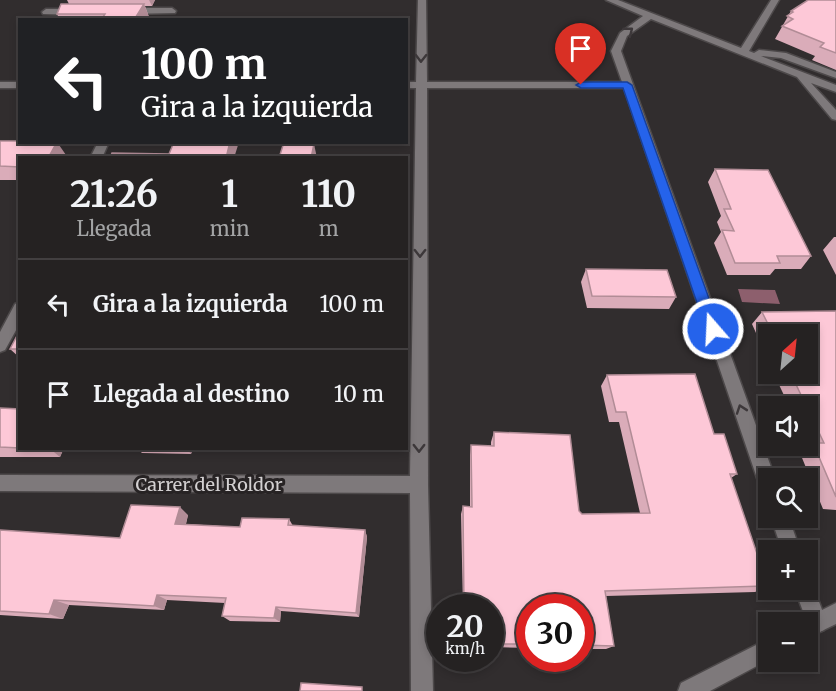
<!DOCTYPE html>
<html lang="es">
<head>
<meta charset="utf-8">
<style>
	:root { --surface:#252222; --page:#312f2f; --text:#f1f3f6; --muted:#a3a4a5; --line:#423f40 }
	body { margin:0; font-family:Merriweather,serif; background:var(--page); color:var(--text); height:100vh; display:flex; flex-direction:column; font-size:22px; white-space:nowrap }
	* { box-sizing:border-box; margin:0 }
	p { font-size:20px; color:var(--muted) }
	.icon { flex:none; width:33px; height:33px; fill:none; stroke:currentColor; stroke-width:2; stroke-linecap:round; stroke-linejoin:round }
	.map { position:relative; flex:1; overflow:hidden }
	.panel { position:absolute; left:18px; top:156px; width:390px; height:294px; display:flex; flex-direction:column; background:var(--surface); border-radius:0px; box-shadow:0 3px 9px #0003,0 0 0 2px var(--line) }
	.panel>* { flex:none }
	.hud { position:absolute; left:18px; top:18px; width:390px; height:126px; border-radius:0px; box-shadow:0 3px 9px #0003,0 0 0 2px var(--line); background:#202124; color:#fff; overflow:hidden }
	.needle { width:39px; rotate:27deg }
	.fabs { position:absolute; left:758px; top:324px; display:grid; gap:12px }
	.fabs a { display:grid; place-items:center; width:60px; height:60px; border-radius:0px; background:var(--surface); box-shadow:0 3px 9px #0003,0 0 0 2px var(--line); font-size:30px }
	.speed { position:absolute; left:426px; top:594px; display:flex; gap:12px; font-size:30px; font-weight:700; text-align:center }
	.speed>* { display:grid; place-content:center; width:78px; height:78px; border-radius:50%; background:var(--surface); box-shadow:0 3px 9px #0003,0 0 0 2px var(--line); line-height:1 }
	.speed small { font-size:15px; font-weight:400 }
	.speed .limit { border:9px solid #d22; background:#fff; color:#111 }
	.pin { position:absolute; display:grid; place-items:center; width:51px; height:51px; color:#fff; margin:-62px -26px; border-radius:50% 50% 50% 0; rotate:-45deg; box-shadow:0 0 6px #0007 }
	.pin .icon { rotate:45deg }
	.me { position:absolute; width:66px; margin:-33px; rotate:341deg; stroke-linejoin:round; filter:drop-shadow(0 0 4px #0008) }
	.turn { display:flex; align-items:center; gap:21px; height:126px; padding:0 24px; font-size:27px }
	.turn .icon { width:78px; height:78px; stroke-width:2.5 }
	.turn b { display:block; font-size:42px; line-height:51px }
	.eta { display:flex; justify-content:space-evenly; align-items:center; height:102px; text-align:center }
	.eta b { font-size:36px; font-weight:700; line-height:42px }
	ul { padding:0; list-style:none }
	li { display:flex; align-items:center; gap:18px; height:90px; padding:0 24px; border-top:2px solid var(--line) }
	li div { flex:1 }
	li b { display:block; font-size:22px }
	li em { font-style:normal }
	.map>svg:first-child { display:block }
	.water { fill:#8d5f6d }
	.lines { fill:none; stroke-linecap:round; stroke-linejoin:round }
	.minor-casing { stroke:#4d494a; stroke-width:3 }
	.tertiary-casing { stroke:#4d494a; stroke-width:3 }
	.minor { fill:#7e797b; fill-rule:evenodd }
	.tertiary { fill:#7e797b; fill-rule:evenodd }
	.wall { fill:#daacb9 }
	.shaded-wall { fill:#b18c96 }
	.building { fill:#fdc8d7; stroke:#b18c96; stroke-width:1.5 }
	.oneway { stroke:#3d383a }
	.route { fill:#2563eb; stroke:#184099; stroke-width:1.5 }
	.labels { text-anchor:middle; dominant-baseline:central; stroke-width:6; stroke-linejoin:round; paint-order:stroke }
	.street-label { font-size:18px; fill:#d3d0d1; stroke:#272324 }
</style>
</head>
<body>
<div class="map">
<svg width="836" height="691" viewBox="0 0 836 691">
	<rect width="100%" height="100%" fill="#312d2e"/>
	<path class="water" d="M738,289L775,290L780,304L742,302Z"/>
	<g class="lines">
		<g class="minor-casing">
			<path id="minor" d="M418,0H426L427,82H622L611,51L620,33L643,16L606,0H618L741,48L771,0H779L749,51L754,53L759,50L786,53L836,72V78L781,58L761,56L836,85V92L811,83L836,110V120L832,119L797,77L651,19L627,36L621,51L775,478H768V492L762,490L759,484L624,88H427L428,485L433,691H411L410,493L0,491V475L410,476L416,88H406V82H416Z
				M172,8L176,11L175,13L127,14L123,11L127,8Z
				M46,9H79L83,12L79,15L43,14L42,12Z
				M0,82H20V88H0Z
				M98,142H109L102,158H90Z
				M20,302V323L5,350L0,352V332L15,304Z
				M771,518H789L800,550H782Z
				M807,581L812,583L827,623L824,630L817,633L810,630L795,590H807Z"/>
		</g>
		<g class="tertiary-casing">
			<path id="tertiary" d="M836,603V624L807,638V622L800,621Z
				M768,639V660L710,691H678L681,683Z"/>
		</g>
		<use href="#minor" class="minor"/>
		<use href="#tertiary" class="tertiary"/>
	</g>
	<path class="wall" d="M67,0H155L152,6H145L149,17L147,20H60L57,14L69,4Z
		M836,0V70L812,60L815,56L775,39L791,11Z
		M0,141L66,155L20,158V180H0Z
		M715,169L811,256L801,269H775L770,275H727L714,243L721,232L717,222L721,216L708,182Z
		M834,237H836V275L823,250Z
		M586,269L676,297L669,309L587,308L581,282Z
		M836,311V510L823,509L800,453L808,447L807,446V406H789L774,374H807V334H768V360L752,324L762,312Z
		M20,330V358L10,349Z
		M607,375L714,434L737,474L731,478L768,587L755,592L606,596L614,646L606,649H580V608H530V648L490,647V608H463L461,514L463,506L470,507V455L471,445L491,446V442L494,432L582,514L640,513L619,422H609L601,386Z
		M0,408L20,409V448H64L60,457H0Z
		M137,448H193L191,454L142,453Z
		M188,515L186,524L240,527L289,519L293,526L365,530L367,537L359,617L281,611L280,622L230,621L222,616L225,603L167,600L164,610L69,605L63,619L0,615V530L120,538Z"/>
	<path class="shaded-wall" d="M149,0H155L152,6Z
		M144,4L149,17L147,20H134Z
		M57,142L66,155L64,158H48Z
		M230,142H239L234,158H226Z
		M314,144L317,158H311Z
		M49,448H64L60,457Z
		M186,448H193L191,454Z
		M180,507L188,515L184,531L175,524Z
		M365,530L367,537L359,617L356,613Z
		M157,595L167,600L164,610L154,606Z
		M54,600L69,605L63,619L49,614Z
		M276,607L281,611L280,622L274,618Z"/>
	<path class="building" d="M808,0H836V53L820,47L824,43L782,26L793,19L787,16L793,12L791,11Z
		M61,4H144L134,20H101L105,14H57Z
		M0,141H20V142H57L48,158H20V167L0,166Z
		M174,142H230L226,158H110L112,153L169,154Z
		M284,142L314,144L311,158H279Z
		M715,169L768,170L811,256H777L780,263H735L722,230L734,231L724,209H731Z
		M586,269L667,270L676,297L592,296Z
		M836,311V497L813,443H824L791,374H807V334H773L762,312Z
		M20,330V349H10Z
		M695,374L714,434H724L737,474H730L768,586L605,591L614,646L580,645V608H530V644H490V608H464L463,506L472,507L471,445L494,446V432L570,435L579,511L582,514L650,513L626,412H616L607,375Z
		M0,408L20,409V448L0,447Z
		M131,505L180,507L175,524L240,527L242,518L289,519L288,525L365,530L356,613L276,607L274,618L222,616L226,598L157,595L154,606L54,600L49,614L0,611V530L120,538Z
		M301,683L362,687V691H300Z"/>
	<defs><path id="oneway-chevron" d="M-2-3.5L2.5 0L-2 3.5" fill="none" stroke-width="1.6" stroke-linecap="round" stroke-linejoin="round" transform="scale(1.5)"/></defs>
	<g class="oneway">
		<use href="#oneway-chevron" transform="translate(629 31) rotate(-38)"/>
		<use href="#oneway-chevron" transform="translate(421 58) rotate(91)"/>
		<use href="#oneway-chevron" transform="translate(420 253) rotate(90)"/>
		<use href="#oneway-chevron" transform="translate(741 409) rotate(-109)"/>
		<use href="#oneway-chevron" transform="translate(419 448) rotate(90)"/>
	</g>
	<path class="route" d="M627,82L632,85L720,329L718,333L713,335L706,329L623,88H581L576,85L581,82Z"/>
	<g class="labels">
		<g class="street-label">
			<text x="209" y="484">Carrer del Roldor</text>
		</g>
	</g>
</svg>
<div class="fabs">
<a><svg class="needle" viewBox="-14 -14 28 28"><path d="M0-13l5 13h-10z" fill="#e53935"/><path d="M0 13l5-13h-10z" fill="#a3a4a5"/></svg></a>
<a><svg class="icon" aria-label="sound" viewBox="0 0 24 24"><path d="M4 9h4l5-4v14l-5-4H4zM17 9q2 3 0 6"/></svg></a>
<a><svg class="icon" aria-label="search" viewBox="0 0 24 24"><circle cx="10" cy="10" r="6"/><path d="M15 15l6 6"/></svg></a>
<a>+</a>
<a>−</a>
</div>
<div class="speed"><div>20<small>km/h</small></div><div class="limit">30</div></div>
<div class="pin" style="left:581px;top:85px;background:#d93025"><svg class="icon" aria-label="arrive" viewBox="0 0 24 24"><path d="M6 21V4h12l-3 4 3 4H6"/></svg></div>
<svg class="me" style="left:713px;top:329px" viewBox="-20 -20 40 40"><circle r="17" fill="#2563eb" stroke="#fff" stroke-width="3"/><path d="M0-11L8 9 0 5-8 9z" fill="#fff"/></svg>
<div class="hud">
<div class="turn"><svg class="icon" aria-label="left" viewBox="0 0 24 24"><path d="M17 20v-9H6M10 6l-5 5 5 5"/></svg><div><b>100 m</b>Gira a la izquierda</div></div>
</div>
<section class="panel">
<div class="eta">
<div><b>21:26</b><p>Llegada</p></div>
<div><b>1</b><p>min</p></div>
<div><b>110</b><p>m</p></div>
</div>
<ul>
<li><svg class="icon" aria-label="left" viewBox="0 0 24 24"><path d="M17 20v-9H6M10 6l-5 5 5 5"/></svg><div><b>Gira a la izquierda</b></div><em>100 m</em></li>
<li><svg class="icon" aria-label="arrive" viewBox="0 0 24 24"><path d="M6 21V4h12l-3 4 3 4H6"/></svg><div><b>Llegada al destino</b></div><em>10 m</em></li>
</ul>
</section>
</div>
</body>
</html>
